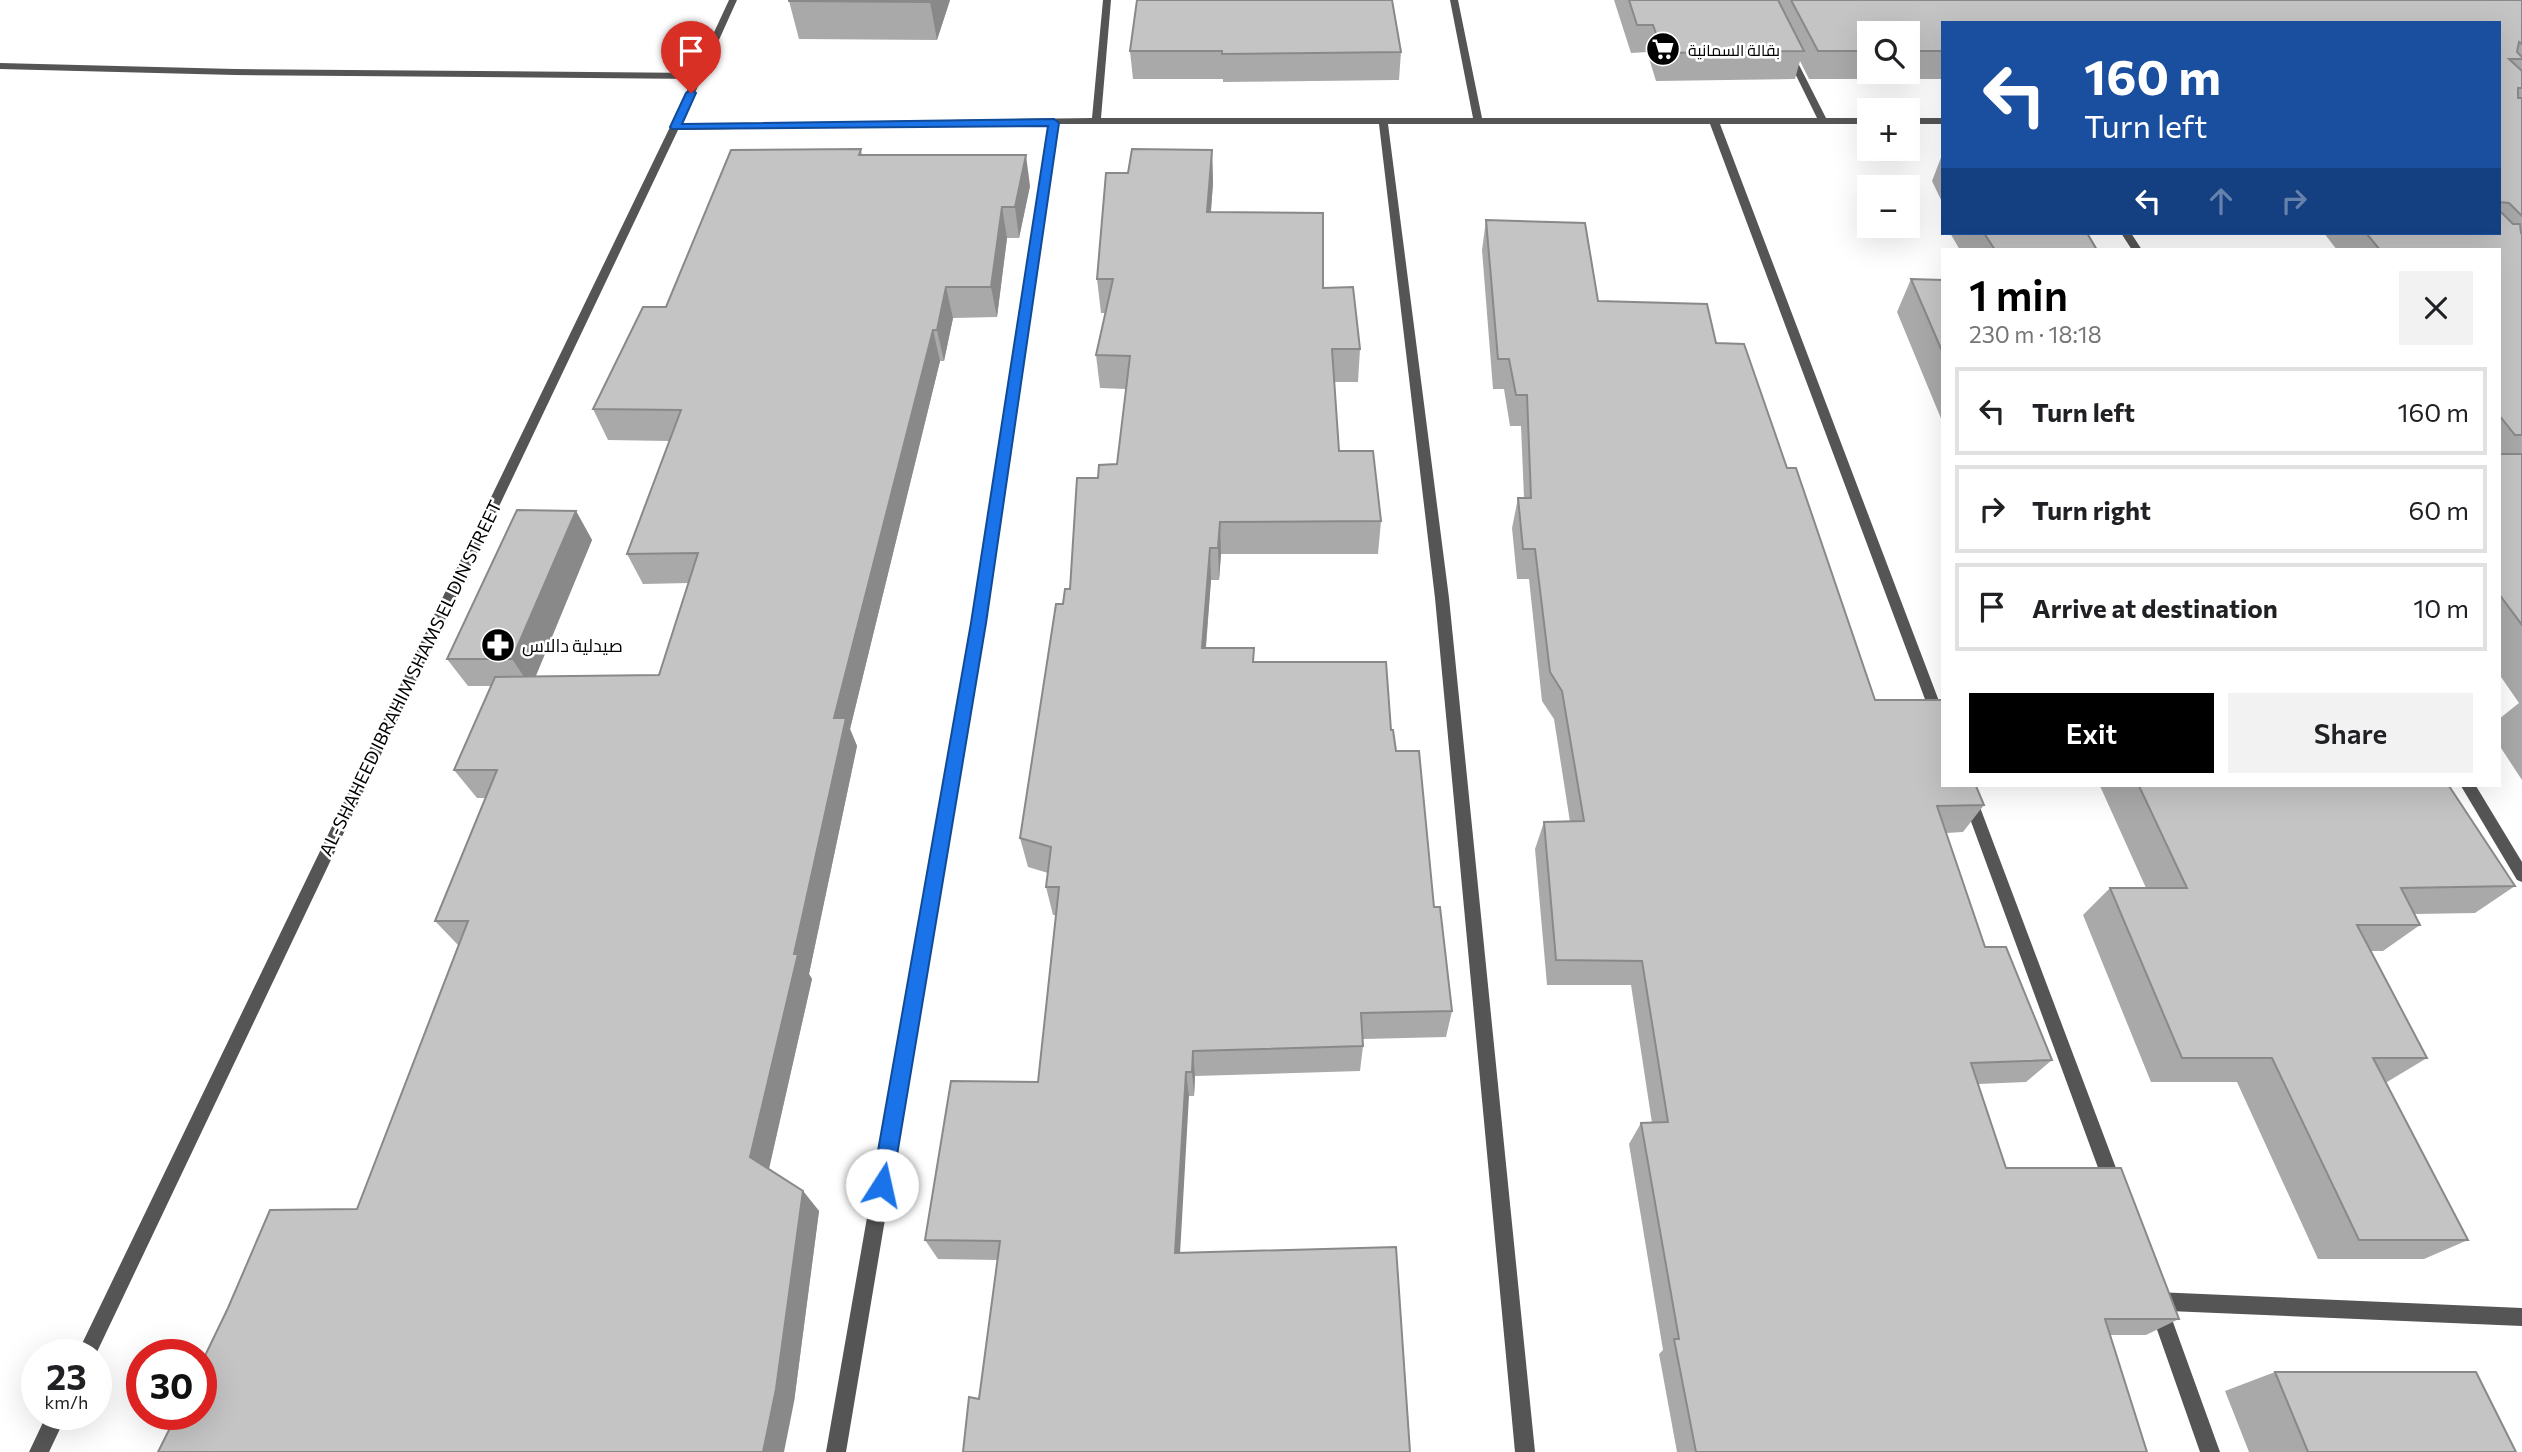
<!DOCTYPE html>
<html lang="en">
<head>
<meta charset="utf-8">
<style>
	:root { --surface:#fff; --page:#f2f2f2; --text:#202124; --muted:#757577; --line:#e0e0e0; --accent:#000 }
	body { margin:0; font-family:Commissioner,Cairo,sans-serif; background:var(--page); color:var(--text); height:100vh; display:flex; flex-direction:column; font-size:26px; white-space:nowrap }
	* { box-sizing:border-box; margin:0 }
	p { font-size:23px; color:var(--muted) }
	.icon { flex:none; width:38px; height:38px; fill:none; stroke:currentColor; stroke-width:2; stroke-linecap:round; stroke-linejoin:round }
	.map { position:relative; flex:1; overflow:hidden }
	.details { position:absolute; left:1941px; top:248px; width:560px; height:539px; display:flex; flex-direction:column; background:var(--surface); border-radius:0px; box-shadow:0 7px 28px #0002 }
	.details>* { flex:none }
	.guide { position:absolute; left:1941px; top:21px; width:560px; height:214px; border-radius:0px; box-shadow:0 7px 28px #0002; background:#1a4fa0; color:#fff; overflow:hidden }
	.buttons { position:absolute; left:1857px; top:21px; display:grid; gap:14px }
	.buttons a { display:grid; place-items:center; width:63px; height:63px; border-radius:0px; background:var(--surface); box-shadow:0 7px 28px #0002; font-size:35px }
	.speed { position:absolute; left:21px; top:1339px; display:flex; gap:14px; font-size:35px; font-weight:700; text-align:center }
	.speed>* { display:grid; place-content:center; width:91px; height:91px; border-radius:50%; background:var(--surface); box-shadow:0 7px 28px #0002; line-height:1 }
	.speed small { font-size:18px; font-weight:400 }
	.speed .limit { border:10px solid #d22; background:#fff; color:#111 }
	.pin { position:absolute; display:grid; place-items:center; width:60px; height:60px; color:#fff; margin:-72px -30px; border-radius:50% 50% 50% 0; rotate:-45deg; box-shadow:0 0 7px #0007 }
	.pin .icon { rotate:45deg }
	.me { position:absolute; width:77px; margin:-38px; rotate:10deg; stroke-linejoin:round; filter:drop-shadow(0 0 5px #0008) }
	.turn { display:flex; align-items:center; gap:24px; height:147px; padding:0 28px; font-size:32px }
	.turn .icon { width:91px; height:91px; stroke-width:2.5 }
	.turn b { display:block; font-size:49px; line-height:60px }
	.lanes { display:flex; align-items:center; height:66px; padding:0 28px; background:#0003; justify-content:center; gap:35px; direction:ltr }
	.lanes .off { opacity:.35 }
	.round { display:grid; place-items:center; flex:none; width:74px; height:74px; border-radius:0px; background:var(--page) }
	.headline { display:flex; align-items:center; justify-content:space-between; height:119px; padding:0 28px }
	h1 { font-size:42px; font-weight:600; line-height:52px; color:var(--accent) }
	.button { display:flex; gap:14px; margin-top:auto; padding:14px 28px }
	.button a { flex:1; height:80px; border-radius:0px; background:var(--accent); color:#fff; font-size:28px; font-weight:600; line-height:80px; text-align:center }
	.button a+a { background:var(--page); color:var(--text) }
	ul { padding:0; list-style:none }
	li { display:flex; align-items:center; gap:21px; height:88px; margin:0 14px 10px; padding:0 14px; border:4px solid var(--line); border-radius:0px }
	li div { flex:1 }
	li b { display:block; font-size:26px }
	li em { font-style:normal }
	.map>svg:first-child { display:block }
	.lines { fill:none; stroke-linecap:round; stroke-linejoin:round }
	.lane { fill:#555; fill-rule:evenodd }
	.street { fill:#555; fill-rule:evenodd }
	.wall { fill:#a9a9a9; fill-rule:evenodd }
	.shaded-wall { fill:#898989 }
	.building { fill:#c4c4c4; stroke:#898989; stroke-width:2 }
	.route { fill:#1a73e8; stroke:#114b97; stroke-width:2 }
	.labels { text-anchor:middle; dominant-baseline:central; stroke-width:5; stroke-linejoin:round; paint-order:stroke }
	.far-poi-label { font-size:16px; fill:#000; stroke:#fff; text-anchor:start }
	.poi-label { font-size:18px; fill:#000; stroke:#fff; text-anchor:start }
	.street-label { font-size:18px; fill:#000; stroke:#fff }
</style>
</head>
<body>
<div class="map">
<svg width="2522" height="1452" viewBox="0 0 2522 1452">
	<rect width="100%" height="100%" fill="#fff"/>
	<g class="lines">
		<path class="lane" d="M0,63L235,69L699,73L703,76L699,79L235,75L0,69Z"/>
		<path class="street" d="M729,0H737L681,124L1092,118L1103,0H1111L1101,118H1473L1450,0H1458L1482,118H1817L1785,53L1789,50L1793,53L1826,118H1869V124H1720L1942,709V732L1937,730L1935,726L1710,124H1388L1449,598L1535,1452H1515L1435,598L1379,124H1058L985,623L846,1452H826L971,623L1049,124L678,130L96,1354H77L670,127Z
			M1908,118H1942V124H1908Z
			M2121,233H2131L2142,250H2132Z
			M1958,786H1972L2122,1184L2119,1190L2113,1193L2107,1190L2104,1184Z
			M2461,786H2476L2522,862V882L2517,880Z
			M2156,1292L2522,1308V1326L2169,1311L2220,1452H2200L2147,1301L2149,1294Z
			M47,1414H67L49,1452H29Z"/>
	</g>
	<path class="wall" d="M950,0L937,40L799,39L789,1Z
		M1614,0H2522V780L2499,745V719L2519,703L2499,674V250H2337L2324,233H2499V23H1942V79H1809L1800,61L1795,79L1656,81L1647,52L1631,53ZM1869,33H1908V72H1869Z
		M1130,51L1401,52L1399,80L1223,82V79H1133Z
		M861,149L862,155L1030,186L1019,238H1007L997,317L953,318L944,361H940L850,729L857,746L809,974L812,979L769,1169L803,1191L819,1211L794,1402L357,1209L458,945L435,921L486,798H477L454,770L491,686H468L447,659L576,511L592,540L536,676L659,675L689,583L643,584L627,554L669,441L608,440L593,409Z
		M1212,150L1213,183L1211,212L1323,288L1360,349L1358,382H1334L1339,451L1381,521L1378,554H1221L1219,580H1211L1206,648H1254V662L1391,730L1434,907L1452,1011L1446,1037L1363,1039V1046L1360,1071L1195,1076L1194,1096H1189L979,1399L997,1260L938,1259L925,1240L1038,1082L1056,915H1053L1046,887L1048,873L1028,867L1020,838L1063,604L1070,589L1098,478L1117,464L1126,389L1100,388L1096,355L1105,313H1101L1097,279L1128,173Z
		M1942,155V202L1932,181Z
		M1486,220L1598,301L1716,343L1787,468L1875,700L1984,805L1963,832L1946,833L1985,947L2052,1060L2026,1082L1978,1084L2006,1168L2179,1319L2146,1335H2110L2147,1452H1677L1659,1354L1663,1350L1629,1144L1641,1123H1652L1631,985H1547L1535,849L1544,822H1570L1554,719L1542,701L1529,579H1517L1512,528L1518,498H1524L1521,426H1510L1504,389H1493L1482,250Z
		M1950,233H2087L2097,250H1960Z
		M1911,279L1942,280V421L1897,312Z
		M2100,786H2449L2515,886L2475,913L2415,914L2420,925L2383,951H2370L2427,1058L2387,1082H2385L2468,1240L2424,1259H2318L2237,1082H2151L2083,915L2110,888H2146Z
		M2275,1372L2516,1452H2249L2225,1391Z"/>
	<path class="shaded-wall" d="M931,0H950L937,40L930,2Z
		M1212,150L1213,183L1208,245L1207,212Z
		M1026,155L1030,186L1019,238L1015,207Z
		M1002,207L1007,238L997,317L991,287Z
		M946,287L953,318L944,361L937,330Z
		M933,330L940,361L850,729L857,746L809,974L812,979L767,1177L750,1157L794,954L834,718Z
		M576,511L592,540L531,687L512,659Z
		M1220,522L1221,554L1219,580L1218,548Z
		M1210,548L1211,580L1203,680L1202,648Z
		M1193,1051L1195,1076L1194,1096L1192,1072Z
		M1186,1072L1189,1096L1179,1272L1175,1253Z
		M803,1191L819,1211L794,1402L784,1452H763Z"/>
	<path class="building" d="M789,0H931L930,2L789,1Z
		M1137,0H1392L1401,52L1222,54V51H1130Z
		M1629,0H1778L1804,51L1663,53L1653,25H1637Z
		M1791,0H2522V44L2519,42L2517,52L2522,57V59H2509L2522,71V88H2518V98H2522V216L2509,203L2499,202V23H1942V51H1908V33H1869V51H1818Z
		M861,149L859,155H1026L1015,207H1002L991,287H946L937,330H933L834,718H846L794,954H798L750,1157L803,1191L776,1389L763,1452H158L177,1414H201V1364L228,1308L270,1210L357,1209L468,921H435L497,770H454L495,677L659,675L698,553L627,554L681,410L593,409L643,307H666L731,150Z
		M1132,149L1212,150L1207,212L1323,213V288L1353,287L1360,349H1332L1339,451H1373L1381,521L1220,522L1218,548H1210L1202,648H1254L1253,662H1386L1391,730H1393L1396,751H1419L1434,907H1440L1452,1011L1361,1013L1363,1046L1193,1051L1192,1072H1186L1175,1253L1396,1247L1410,1452H963L969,1397L979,1399L1000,1241L925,1240L951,1081L1038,1082L1059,887H1046L1051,847L1020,838L1056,604H1063L1065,589H1070L1077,478H1098L1099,465L1117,464L1130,356L1096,355L1113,279H1097L1106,173H1128Z
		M2499,210L2513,224H2520L2521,233L2522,234V435H2515L2499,415V250H2380L2366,233H2499Z
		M1486,220L1585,223L1598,301L1707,304L1716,343L1744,344L1787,468H1796L1875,700H1942V786H1976L1984,805L1937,806L1985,947H2006L2052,1060L1971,1063L2006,1168H2121L2179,1319H2105L2147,1452H1696L1674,1339H1679L1641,1123L1668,1122L1642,961L1556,960L1544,822L1584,821L1562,691L1550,672L1535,549H1523L1518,498H1531L1527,395H1516L1509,359H1498Z
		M1984,233H2087L2097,250H1995Z
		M1911,279L1942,280V351Z
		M2499,454H2522V625L2499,594Z
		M517,510L576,511L512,659H447Z
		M2139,786H2449L2515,886L2401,888L2420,925H2357L2427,1058H2373L2468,1240H2359L2272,1058H2182L2110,888H2187Z
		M2275,1372H2476L2516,1452H2308Z"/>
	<path class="route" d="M691,90L696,93L682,124L1054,119L1059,123L986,623L892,1185L889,1192L882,1195L875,1192L872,1185L971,623L1048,126L672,129L670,127L686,93Z"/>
	<defs>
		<g id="supermarket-disc" transform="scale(1.75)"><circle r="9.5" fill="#000" stroke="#fff"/><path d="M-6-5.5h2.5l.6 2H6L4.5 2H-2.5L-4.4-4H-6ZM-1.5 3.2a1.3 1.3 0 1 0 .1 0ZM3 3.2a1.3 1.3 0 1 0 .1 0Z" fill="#fff"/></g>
		<g id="pharmacy-disc" transform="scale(1.75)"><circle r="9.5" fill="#000" stroke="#fff"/><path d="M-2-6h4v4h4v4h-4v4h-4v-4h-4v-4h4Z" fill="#fff"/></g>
	</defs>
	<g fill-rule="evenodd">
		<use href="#supermarket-disc" x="1663" y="49"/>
		<use href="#pharmacy-disc" x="498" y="645"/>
	</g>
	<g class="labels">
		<g class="far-poi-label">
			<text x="1688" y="49">بقالة السمانية</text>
		</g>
		<g class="poi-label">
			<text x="522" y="645">صيدلية دالاس</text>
		</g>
		<g class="street-label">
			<text transform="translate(410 678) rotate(-64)">AL-SHAHEED IBRAHIM SHAMS EL DIN STREET</text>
		</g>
	</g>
</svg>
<div class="buttons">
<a><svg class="icon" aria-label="search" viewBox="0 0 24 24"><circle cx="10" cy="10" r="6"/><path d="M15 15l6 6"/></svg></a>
<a>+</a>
<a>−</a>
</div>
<div class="speed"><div>23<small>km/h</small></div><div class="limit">30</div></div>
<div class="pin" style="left:691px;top:93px;background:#d93025"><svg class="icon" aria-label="arrive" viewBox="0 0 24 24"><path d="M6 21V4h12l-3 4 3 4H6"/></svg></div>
<svg class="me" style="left:882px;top:1185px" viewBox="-20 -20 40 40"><circle r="19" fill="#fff"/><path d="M0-13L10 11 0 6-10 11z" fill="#1a73e8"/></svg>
<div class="guide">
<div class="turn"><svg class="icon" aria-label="left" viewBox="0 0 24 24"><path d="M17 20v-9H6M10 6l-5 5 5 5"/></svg><div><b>160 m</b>Turn left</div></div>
<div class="lanes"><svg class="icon" aria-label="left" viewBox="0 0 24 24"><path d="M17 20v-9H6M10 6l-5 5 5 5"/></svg><svg class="icon off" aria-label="ahead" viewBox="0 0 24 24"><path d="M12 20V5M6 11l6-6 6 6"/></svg><svg class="icon off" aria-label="right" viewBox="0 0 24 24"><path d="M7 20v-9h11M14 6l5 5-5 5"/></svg></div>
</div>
<section class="details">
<div class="headline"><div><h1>1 min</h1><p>230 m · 18:18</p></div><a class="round"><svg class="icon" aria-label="close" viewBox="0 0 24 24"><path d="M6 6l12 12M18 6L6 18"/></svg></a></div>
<ul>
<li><svg class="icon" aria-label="left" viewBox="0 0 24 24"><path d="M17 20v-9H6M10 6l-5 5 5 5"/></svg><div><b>Turn left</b></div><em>160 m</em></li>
<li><svg class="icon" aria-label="right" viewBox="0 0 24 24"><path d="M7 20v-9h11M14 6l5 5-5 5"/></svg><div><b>Turn right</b></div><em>60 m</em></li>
<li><svg class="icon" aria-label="arrive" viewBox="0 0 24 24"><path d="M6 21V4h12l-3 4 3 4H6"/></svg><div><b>Arrive at destination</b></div><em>10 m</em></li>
</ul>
<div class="button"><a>Exit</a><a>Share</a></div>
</section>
</div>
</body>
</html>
